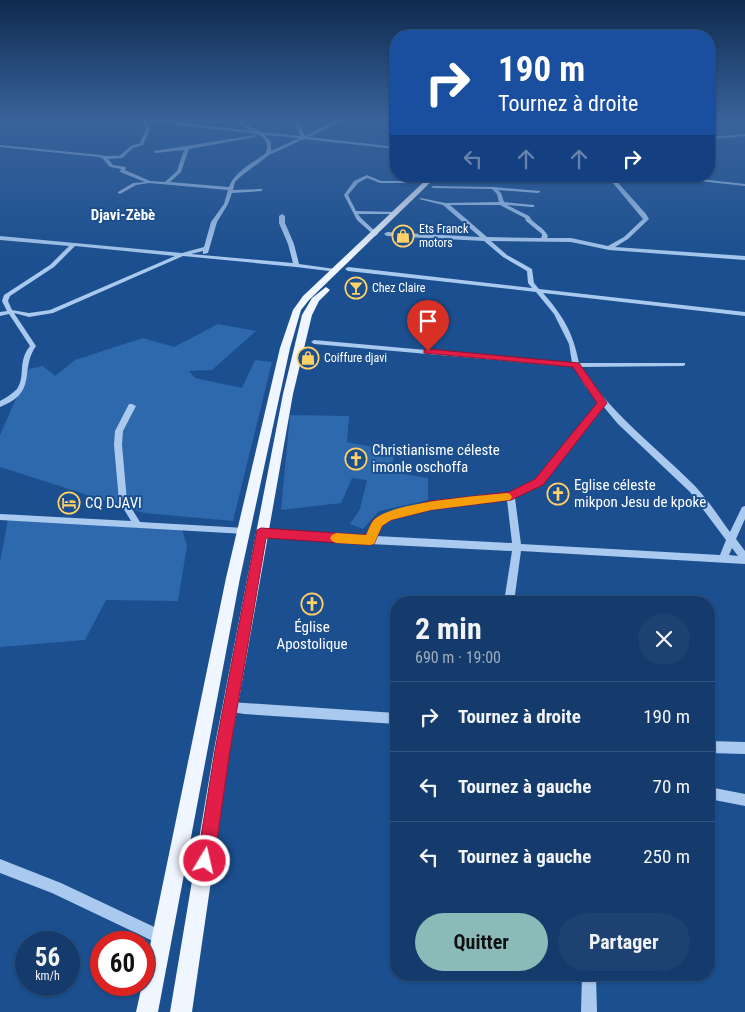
<!DOCTYPE html>
<html lang="fr">
<head>
<meta charset="utf-8">
<style>
	:root { --surface:#143b6b; --page:#1d4271; --text:#f1f3f6; --muted:#9dadc1; --line:#33557e; --accent:#8bbbb9 }
	body { margin:0; font-family:"Roboto Condensed",sans-serif; background:var(--page); color:var(--text); height:100vh; display:flex; flex-direction:column; font-size:19px; white-space:nowrap }
	* { box-sizing:border-box; margin:0 }
	p { font-size:16px; color:var(--muted) }
	.icon { flex:none; width:28px; height:28px; fill:none; stroke:currentColor; stroke-width:2; stroke-linecap:round; stroke-linejoin:round }
	.map { position:relative; flex:1; overflow:hidden }
	.panel { position:absolute; left:390px; top:596px; width:325px; height:385px; display:flex; flex-direction:column; background:var(--surface); border-radius:20px; box-shadow:0 1px 4px #0004,0 0 0 1px var(--line) }
	.panel>* { flex:none }
	.hud { position:absolute; left:390px; top:30px; width:325px; height:152px; border-radius:20px; box-shadow:0 1px 4px #0004,0 0 0 1px var(--line); background:#1a4fa0; color:#fff; overflow:hidden }
	.speed { position:absolute; left:15px; top:931px; display:flex; gap:10px; font-size:25px; font-weight:700; text-align:center }
	.speed>* { display:grid; place-content:center; width:65px; height:65px; border-radius:50%; background:var(--surface); box-shadow:0 1px 4px #0004,0 0 0 1px var(--line); line-height:1 }
	.speed small { font-size:12px; font-weight:400 }
	.speed .limit { border:8px solid #d22; background:#fff; color:#111 }
	.pin { position:absolute; display:grid; place-items:center; width:42px; height:42px; color:#fff; margin:-51px -21px; border-radius:50% 50% 50% 0; rotate:-45deg; box-shadow:0 0 5px #0007 }
	.pin .icon { rotate:45deg }
	.me { position:absolute; width:55px; margin:-28px; rotate:9deg; stroke-linejoin:round; filter:drop-shadow(0 0 4px #0008) }
	.turn { display:flex; align-items:center; gap:18px; height:105px; padding:0 25px; font-size:22px }
	.turn .icon { width:65px; height:65px; stroke-width:2.5 }
	.turn b { display:block; font-size:35px; line-height:42px }
	.lanes { display:flex; align-items:center; height:48px; padding:0 25px; background:#0003; justify-content:center; gap:25px; direction:ltr }
	.lanes .off { opacity:.35 }
	.round { display:grid; place-items:center; flex:none; width:52px; height:52px; border-radius:26px; background:var(--page) }
	.summary { display:flex; align-items:center; justify-content:space-between; height:85px; padding:0 25px }
	h1 { font-size:30px; font-weight:700; line-height:38px }
	.cta { display:flex; gap:10px; margin-top:auto; padding:10px 25px }
	.cta a { flex:1; height:58px; border-radius:30px; background:var(--accent); color:#111; font-size:20px; font-weight:700; line-height:58px; text-align:center }
	.cta a+a { background:var(--page); color:var(--text) }
	ul { padding:0; list-style:none }
	li { display:flex; align-items:center; gap:15px; height:70px; padding:0 25px; border-top:1px solid var(--line) }
	li div { flex:1 }
	li b { display:block; font-size:19px }
	li em { font-style:normal }
	.map>svg:first-child { display:block }
	.green { fill:#2e69ad }
	.lines { fill:none; stroke-linecap:round; stroke-linejoin:round }
	.minor { fill:#a9c9ee; fill-rule:evenodd }
	.major { fill:#f0f6ff; fill-rule:evenodd }
	.route { fill:#e11d48; stroke:#92132f }
	.slow { fill:#f59e0b }
	.labels { text-anchor:middle; dominant-baseline:central; stroke-width:4; stroke-linejoin:round; paint-order:stroke }
	.far-poi-label { font-size:12px; fill:#fff; stroke:#1b4f8f; text-anchor:start }
	.far-quarter-label { font-size:15px; font-weight:bold; fill:#fff; stroke:#1b4f8f }
	.poi-label { font-size:15px; fill:#fff; stroke:#1b4f8f; text-anchor:start }
</style>
</head>
<body>
<div class="map">
<svg width="745" height="1012" viewBox="0 0 745 1012">
	<rect width="100%" height="100%" fill="#1b4f8f"/>
	<path class="green" d="M218,324L256,331L212,370L189,371L195,378L242,388L255,360L272,362L233,521L144,513L0,467V435L29,369L43,366L55,376L75,360L143,338L174,347Z
		M290,415L349,416L347,442L394,451L392,472L428,478V500L379,511L363,529L350,524L360,509L367,480L352,478L341,503L281,510Z
		M9,514L181,526L187,546L178,601L106,600L85,640L0,647V562Z"/>
	<g class="lines">
		<path class="minor" d="M134,119H150L253,131L230,119H236L260,132L301,136L293,119H297L305,136L341,119H347L309,137L396,147V149L304,139L269,155L240,177L235,182L233,190L260,189H262V191L232,193L228,204L217,222L208,253L203,254V251L191,254L293,263L288,244L279,223V216L282,214L285,216V223L294,244L299,264L335,269L337,270V272L296,267L183,256L53,313L29,317L14,313L36,346C19,370 39,392 0,407V401C6,398 12,394 17,389C26,376 17,362 30,346L9,314L0,316V312L7,311L2,301L4,295L50,265L69,246L0,240V236L182,253L204,247L211,222L224,204L228,190L149,183L136,185L120,194L118,193V192L133,183L145,182L120,172L121,169L110,167L103,159L99,157L0,147V145L100,155C107,157 112,155 119,156L131,146L140,143L146,129L142,121ZM146,121L258,134C266,139 269,144 266,153C253,163 234,172 229,187L170,182L181,172L189,149L255,137L256,135L154,151L155,153L184,150L177,171L165,182L150,181L125,170L126,167L113,165L108,159L122,158L133,148L143,145L150,129ZM264,135L299,138L271,151V142ZM75,246L175,256L50,310L29,313L12,310L8,301L10,296L54,267Z
			M714,119H732L709,122V120Z
			M745,134V136L709,139V137Z
			M367,175L381,181H428L430,182L428,183H380L367,178L358,183L348,195L356,211L397,212L399,213L397,214H358L361,218L377,233L378,234L375,236L357,220L344,195L354,181Z
			M607,176H612L646,214L649,219L628,239L615,247L745,256V260L609,250L571,242L491,241L507,255L532,269L534,283L539,289L745,312V316L543,293C563,316 573,332 579,363H685V365L683,366L581,367C611,414 656,447 695,486C708,500 719,517 730,532L742,507L745,506V519L736,539L745,551V564L521,551L514,602H504L512,551L370,544L258,535L256,533L258,531L261,529L367,535L374,522L385,515L431,503L509,493L536,480L599,402L585,386L574,367L314,344L311,342L314,340L572,363L569,344L554,314L536,292L348,271L345,269L348,267L532,288L528,283L527,271L503,257L484,241L387,236L384,234L387,232L480,237L443,205L419,199L421,198L445,203L499,202L497,194L492,189L433,188L431,187L433,186L494,187L540,191V192L538,193L498,190L501,193L504,202L534,205V207H532L507,205L529,216C533,224 544,227 548,236L547,238H571L608,246L624,237L643,219ZM450,205H500L525,218L526,221L542,234V236L541,238L487,237ZM603,406L618,424L690,492L726,540L720,555L521,544L515,498L542,484ZM507,500L512,543L376,536C378,533 379,528 382,526C398,510 482,503 507,500ZM732,548L738,556L729,555Z
			M654,176H672L745,184V186Z
			M129,404H132L136,406L123,431L122,445L127,501L140,522L245,528L248,529L250,531L248,533L245,534L0,520V514L131,521L119,501L114,445L115,431Z
			M230,702L396,713V724L244,714L226,711L224,707L226,703Z
			M709,741L745,742V754L709,753Z
			M709,787L745,794V806L709,799Z
			M0,859L61,883L167,933L169,938L167,943L162,945L157,943L52,893L0,873Z
			M582,975H596L597,1012H581Z"/>
		<path class="major" d="M430,176H437L309,300L301,310L290,348L240,578L158,1012H136L142,985H144V975L226,578L280,348L293,310L303,296Z
			M326,287L330,290L319,301L312,315L293,394L230,750L192,1012H170L214,750L283,394L302,315L312,298Z"/>
	</g>
	<linearGradient id="sky" x2="0" y2="1"><stop stop-color="#0f2b4f"/><stop offset="0.46" stop-color="#39639b"/><stop offset="1" stop-color="#39639b" stop-opacity="0"/></linearGradient>
	<rect width="745" height="261" fill="url(#sky)"/>
	<path class="route" d="M428,349L579,363L607,403L543,485L511,500L431,510L391,520L382,526L374,544L370,545L266,538L230,750L214,861L211,867L205,870L199,867L197,861L215,750L257,530L261,528L366,535L373,520L384,514L431,501L509,492L535,479L597,403L573,367L424,353V350Z"/>
	<path class="slow" d="M507,493L510,494L512,497L510,500L431,510L391,520L382,526L374,544L370,545L336,543L332,541L330,538L332,535L336,533L366,535C368,531 370,525 373,521C388,502 480,496 507,493Z"/>
	<defs>
		<g id="shop-ring" transform="scale(1.125)"><circle r="9.5" fill="#1b4f8f" stroke="#ffd166" stroke-width="1.5"/><path d="M-5-2.5h2.3a2.7 3.5 0 0 1 5.4 0H5L5.5 6h-11ZM-1.5-2.5h3a1.5 2.3 0 0 0-3 0Z" fill="#ffd166"/></g>
		<g id="bar-ring" transform="scale(1.125)"><circle r="9.5" fill="#1b4f8f" stroke="#ffd166" stroke-width="1.5"/><path d="M-6-5H6L.8 .8V4.5H3.5V6h-7V4.5H-.8V.8Z" fill="#ffd166"/></g>
		<g id="church-ring" transform="scale(1.125)"><circle r="9.5" fill="#1b4f8f" stroke="#ffd166" stroke-width="1.5"/><path d="M-1.2-6h2.4v3.5h3.3v2.4h-3.3V6h-2.4V-.1h-3.3v-2.4h3.3Z" fill="#ffd166"/></g>
		<g id="hotel-ring" transform="scale(1.125)"><circle r="9.5" fill="#1b4f8f" stroke="#ffd166" stroke-width="1.5"/><path d="M-6-4.5h1.5V1H6V5H4.5V3h-9V5H-6ZM-4 0a1.8 1.8 0 1 1 3.6 0ZM.5 0V-2.5h3Q6-2.5 6 0Z" fill="#ffd166"/></g>
	</defs>
	<g fill-rule="evenodd">
		<use href="#shop-ring" x="403" y="236"/>
		<use href="#bar-ring" x="356" y="288"/>
		<use href="#shop-ring" x="308" y="358"/>
		<use href="#church-ring" x="356" y="459"/>
		<use href="#church-ring" x="558" y="494"/>
		<use href="#hotel-ring" x="69" y="503"/>
		<use href="#church-ring" x="312" y="604"/>
	</g>
	<g class="labels">
		<g class="far-poi-label">
			<text x="419" y="229">Ets Franck<tspan x="419" dy="14">motors</tspan></text>
			<text x="372" y="288">Chez Claire</text>
			<text x="324" y="358">Coiffure djavi</text>
		</g>
		<g class="far-quarter-label">
			<text x="123" y="215">Djavi-Zèbè</text>
		</g>
		<g class="poi-label">
			<text x="372" y="450">Christianisme céleste<tspan x="372" dy="17">imonle oschoffa</tspan></text>
			<text x="574" y="485">Eglise céleste<tspan x="574" dy="17">mikpon Jesu de kpoke</tspan></text>
			<text x="85" y="503">CQ DJAVI</text>
			<text x="312" y="627" text-anchor="middle">Église<tspan x="312" dy="17">Apostolique</tspan></text>
		</g>
	</g>
</svg>
<div class="speed"><div>56<small>km/h</small></div><div class="limit">60</div></div>
<div class="pin" style="left:428px;top:351px;background:#d93025"><svg class="icon" aria-label="arrive" viewBox="0 0 24 24"><path d="M6 21V4h12l-3 4 3 4H6"/></svg></div>
<svg class="me" style="left:205px;top:861px" viewBox="-20 -20 40 40"><circle r="17" fill="#e11d48" stroke="#fff" stroke-width="3"/><path d="M0-11L8 9 0 5-8 9z" fill="#fff"/></svg>
<div class="hud">
<div class="turn"><svg class="icon" aria-label="right" viewBox="0 0 24 24"><path d="M7 20v-9h11M14 6l5 5-5 5"/></svg><div><b>190 m</b>Tournez à droite</div></div>
<div class="lanes"><svg class="icon off" aria-label="left" viewBox="0 0 24 24"><path d="M17 20v-9H6M10 6l-5 5 5 5"/></svg><svg class="icon off" aria-label="ahead" viewBox="0 0 24 24"><path d="M12 20V5M6 11l6-6 6 6"/></svg><svg class="icon off" aria-label="ahead" viewBox="0 0 24 24"><path d="M12 20V5M6 11l6-6 6 6"/></svg><svg class="icon" aria-label="right" viewBox="0 0 24 24"><path d="M7 20v-9h11M14 6l5 5-5 5"/></svg></div>
</div>
<section class="panel">
<div class="summary"><div><h1>2 min</h1><p>690 m · 19:00</p></div><a class="round"><svg class="icon" aria-label="close" viewBox="0 0 24 24"><path d="M6 6l12 12M18 6L6 18"/></svg></a></div>
<ul>
<li><svg class="icon" aria-label="right" viewBox="0 0 24 24"><path d="M7 20v-9h11M14 6l5 5-5 5"/></svg><div><b>Tournez à droite</b></div><em>190 m</em></li>
<li><svg class="icon" aria-label="left" viewBox="0 0 24 24"><path d="M17 20v-9H6M10 6l-5 5 5 5"/></svg><div><b>Tournez à gauche</b></div><em>70 m</em></li>
<li><svg class="icon" aria-label="left" viewBox="0 0 24 24"><path d="M17 20v-9H6M10 6l-5 5 5 5"/></svg><div><b>Tournez à gauche</b></div><em>250 m</em></li>
</ul>
<div class="cta"><a>Quitter</a><a>Partager</a></div>
</section>
</div>
</body>
</html>
